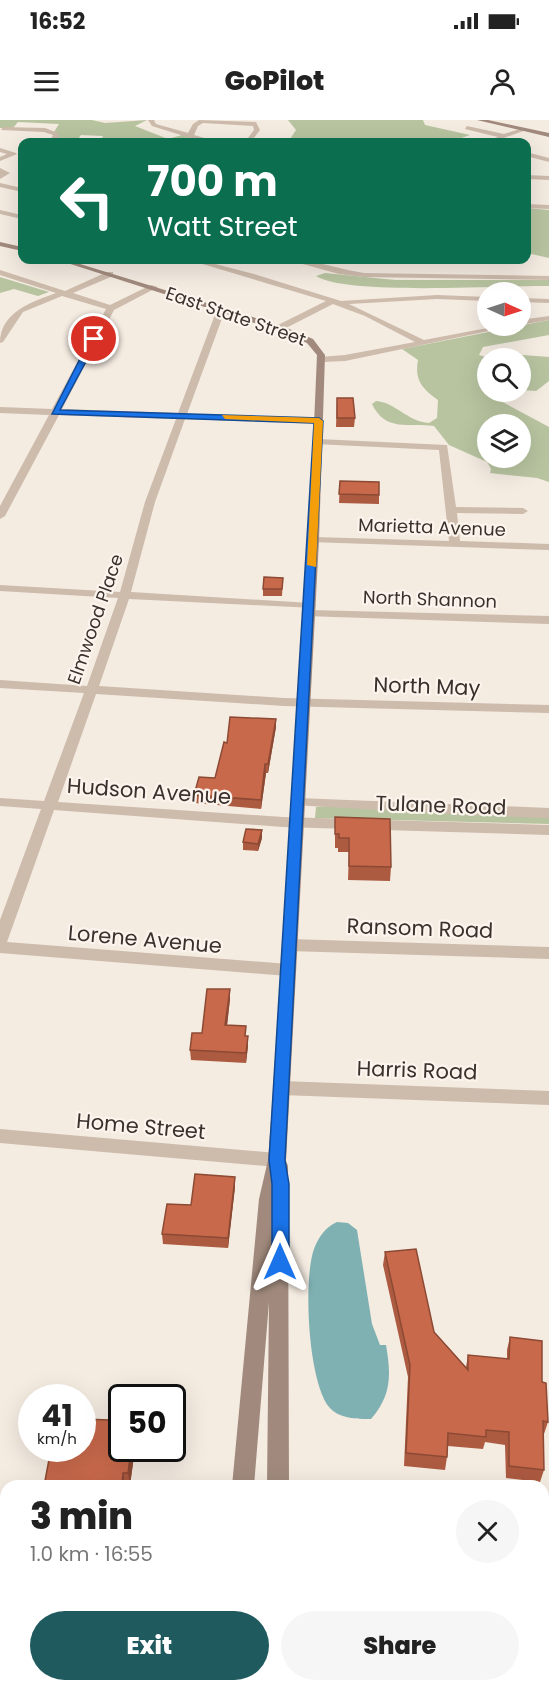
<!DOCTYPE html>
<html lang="en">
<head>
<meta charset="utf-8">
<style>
	:root { --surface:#fff; --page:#f6f6f6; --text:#222; --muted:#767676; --accent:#1f5a5e }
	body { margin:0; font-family:Poppins,sans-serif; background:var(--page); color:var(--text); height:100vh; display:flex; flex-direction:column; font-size:22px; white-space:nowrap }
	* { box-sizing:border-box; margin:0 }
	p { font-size:20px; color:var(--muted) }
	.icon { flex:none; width:33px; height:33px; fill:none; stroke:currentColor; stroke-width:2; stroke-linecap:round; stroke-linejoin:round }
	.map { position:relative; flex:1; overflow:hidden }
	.drawer { position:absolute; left:0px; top:1360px; width:549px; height:212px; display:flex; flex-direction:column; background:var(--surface); border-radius:18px 18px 0 0; box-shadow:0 6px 24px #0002 }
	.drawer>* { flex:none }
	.guide { position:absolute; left:18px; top:18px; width:513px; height:126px; border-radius:12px; box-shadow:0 6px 24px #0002; background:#0b6e4f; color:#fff; overflow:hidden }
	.needle { width:39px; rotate:93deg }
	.fabs { position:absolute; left:477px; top:162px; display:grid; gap:12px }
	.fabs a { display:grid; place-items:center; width:54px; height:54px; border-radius:50%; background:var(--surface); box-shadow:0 6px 24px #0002; font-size:30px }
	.speed { position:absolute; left:18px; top:1264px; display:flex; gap:12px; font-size:30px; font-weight:700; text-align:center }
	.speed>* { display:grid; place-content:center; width:78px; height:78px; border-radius:50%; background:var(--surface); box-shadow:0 6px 24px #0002; line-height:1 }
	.speed small { font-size:15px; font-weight:400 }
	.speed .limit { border:3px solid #111; border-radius:9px; background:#fff; color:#111 }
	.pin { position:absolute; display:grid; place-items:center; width:51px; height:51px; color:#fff; margin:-26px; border:3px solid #fff; border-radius:50%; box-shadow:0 2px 6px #0007 }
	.me { position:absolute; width:66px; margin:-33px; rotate:0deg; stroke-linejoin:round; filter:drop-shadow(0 0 4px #0008) }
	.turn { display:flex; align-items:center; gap:21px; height:126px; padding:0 30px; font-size:27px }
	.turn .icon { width:78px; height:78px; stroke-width:2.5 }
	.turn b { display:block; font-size:42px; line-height:51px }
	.round { display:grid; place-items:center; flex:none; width:63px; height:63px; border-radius:32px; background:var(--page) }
	.overview { display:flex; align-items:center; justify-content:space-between; height:102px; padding:0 30px }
	h1 { font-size:36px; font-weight:800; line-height:45px }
	.cta { display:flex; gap:12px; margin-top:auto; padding:12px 30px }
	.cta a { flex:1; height:69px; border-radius:36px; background:var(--accent); color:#fff; font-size:24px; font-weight:800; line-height:69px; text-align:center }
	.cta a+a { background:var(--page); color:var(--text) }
	.status { display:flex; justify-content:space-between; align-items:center; height:42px; padding:0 30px; background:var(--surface); direction:ltr }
	.status svg { height:16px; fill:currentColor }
	header { display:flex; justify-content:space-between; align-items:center; height:78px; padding:0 30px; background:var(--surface); font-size:27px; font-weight:800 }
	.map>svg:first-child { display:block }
	.green { fill:#b8c4a0; fill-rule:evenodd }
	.water { fill:#7fb0b2 }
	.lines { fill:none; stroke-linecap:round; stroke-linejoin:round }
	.street { fill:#cdbbac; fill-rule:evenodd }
	.secondary { fill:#a18a7d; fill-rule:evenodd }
	.wall { fill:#ac5a40 }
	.shaded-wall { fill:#8c4a34 }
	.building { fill:#c8694b; stroke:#8c4a34; stroke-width:1.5 }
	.route { fill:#1a73e8; stroke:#114b97; stroke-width:1.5 }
	.slow { fill:#f59e0b }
	.labels { text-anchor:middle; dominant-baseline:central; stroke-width:4.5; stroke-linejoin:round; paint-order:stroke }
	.far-street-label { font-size:18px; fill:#3b302b; stroke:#fbf5ee }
	.street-label { font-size:21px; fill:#3b302b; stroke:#fbf5ee }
</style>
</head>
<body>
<div class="status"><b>16:52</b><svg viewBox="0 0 49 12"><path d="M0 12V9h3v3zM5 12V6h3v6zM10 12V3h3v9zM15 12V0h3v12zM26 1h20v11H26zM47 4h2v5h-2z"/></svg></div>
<header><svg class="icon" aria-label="menu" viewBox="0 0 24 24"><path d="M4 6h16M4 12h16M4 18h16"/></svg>GoPilot<svg class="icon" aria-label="person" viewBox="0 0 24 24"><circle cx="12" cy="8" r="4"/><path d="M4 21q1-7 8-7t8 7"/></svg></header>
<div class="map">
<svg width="549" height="1571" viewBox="0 0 549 1571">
	<rect width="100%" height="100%" fill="#f4ebe1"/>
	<path class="green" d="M0,0H92L105,3L147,0L135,6L168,19L182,15L205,21L100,22L103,16L81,15L76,22L56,21L54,12L59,4L18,2L13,8H0Z
		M288,0H423L425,5L470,15L450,22H288L296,10Z
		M527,88L549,90V138L527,133Z
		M325,153L395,160H549V166C502,165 348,176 316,156Z
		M0,157L49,172L38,176L14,169L0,173Z
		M549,200V215L483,227L479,235L489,238L488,272H503L495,278L549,307V362L537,358L490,353L491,349L487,342L449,325L434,306C409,303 385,312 372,284L376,281C395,282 408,302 429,303L437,298L438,280C423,269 414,261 418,240L402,229ZM488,304H520V338H488Z
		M523,235L549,237V261L536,271L521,270L520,238H513Z
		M339,685L549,695V704L315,698L316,687Z"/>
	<path class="water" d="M337,1102L348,1103L357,1110L372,1204L380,1225H386C391,1254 392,1275 371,1299C357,1299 339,1299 329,1287C308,1261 303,1159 314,1129C319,1116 326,1107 337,1102Z"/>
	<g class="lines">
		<path class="street" d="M148,0H154L156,4L188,13L193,4L199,0L256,2L260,10L251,22H245L254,10L253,6L203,3L198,6L194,15L208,19L243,22H203L152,6Z
			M467,6L504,14L523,8L526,10L493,22H485L498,17L465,9Z
			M3,7L45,8L58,13L59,19L102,22H56L51,19L53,15L44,12L1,10Z
			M0,28L16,33L17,34L0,41V37L7,34L0,32Z
			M526,32L549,38V42L526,36Z
			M0,48L10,53L0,59Z
			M526,55L549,56V60L526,59Z
			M0,63L22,68V72L0,67Z
			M526,84L549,85V89L526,88Z
			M0,90L22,95V99L0,94Z
			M189,140H200L254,154L341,181L437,175L488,177V181L437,179L349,184L424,220L498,206H512L345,241L322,242L319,241V237L345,235L415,222L365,196L333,184L282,210H276V206L326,181Z
			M288,140C308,138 342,150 364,153L549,156V160L364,157L339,154Z
			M0,150L65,171L107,152H113V156L73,173L110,185L151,165L158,167L114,190L62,289L178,293L216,192L224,187L228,189L224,193L187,294L319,298L324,301L319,304L185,299L155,382L131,472L310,483L316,486L314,488L129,479L99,566L284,578L549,585V593L284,586L96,574L58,682L283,697L549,705V715L283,707L54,690L7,822L288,844L294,846L296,850L294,854L288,856L0,833V800L41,689L0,686V678L44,681L84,573L0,568V560L87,566L118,478L0,471V465L120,472L145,382L176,299L59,295L5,396L0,399V386L49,295L0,293V287L52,289L106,189L62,176L23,192L3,222L0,223C0,192 32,182 56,173L0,155Z
			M520,178L549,179V183L520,182Z
			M549,196V200L520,205V200Z
			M318,319L447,325L456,387L523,388L528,391L523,394L457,393L460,421L549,424V430L310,422V418L314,417L449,421L439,330L315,324L313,322Z
			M309,490L549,496V504L305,496V492Z
			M298,678L549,688V698L466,695L293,685L291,682L293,679Z
			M289,819L549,827V839L289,831L281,825Z
			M282,961L549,971V985L282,975L276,973L273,968L276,963Z
			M0,1009L277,1033L283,1035L286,1040L283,1045L277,1047L0,1023Z"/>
		<path class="secondary" d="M477,0H488L549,13V17Z
			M0,122L22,127V131L0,126Z
			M58,140H67L282,206L313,219L325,235L319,420L286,1041L288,1046L289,1366H267L269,1182L254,1366H232L259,1079L268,1040L271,1000L309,420L317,235L307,223L276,210Z
			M219,1566H243V1571H219Z
			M264,1566H288V1571H264Z"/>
	</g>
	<path class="wall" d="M337,278L355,298L354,307H336Z
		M340,361L379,375V384L339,383Z
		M283,458L282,476H263V469Z
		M276,599V607L268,653H266L261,689L195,683L194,675L215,658Z
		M335,697L391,747L390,761L348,760L349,732H338V728H335Z
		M262,710V718L258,731L243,730V722Z
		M230,879L227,905L246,916H248V926L246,943L191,940L190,930L202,913Z
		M235,1057V1067L228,1128L163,1124L162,1114L191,1085Z
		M385,1132L434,1212L466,1247L468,1235L507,1239V1230L510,1217L542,1262L548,1302L544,1314H543L544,1350L540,1362L506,1358L505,1325L485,1322L483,1329L448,1326L447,1337L445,1350L404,1346L408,1257L383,1145Z
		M51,1329H135L130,1365H125Z"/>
	<path class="shaded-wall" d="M276,599V607L268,653V644Z
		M265,644L266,653L261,689V680Z
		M262,710V718L258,731V724Z
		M230,869V879L226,915L225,905Z
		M248,916V926L246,943V933Z
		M235,1057V1067L228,1128V1118Z
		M131,1329H135L130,1365L128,1353Z
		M123,1353L125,1365V1366H122Z"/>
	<path class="building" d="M337,278H353L355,298H337Z
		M340,361L379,362V375L339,374Z
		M264,457L283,458L282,469H263Z
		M230,597L276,599L268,644H265L261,680L194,675L199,657L215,658L224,622L227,623Z
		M335,697L390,699L391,747L349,746V718H339V714H335Z
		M246,709L262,710L258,724L243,722Z
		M207,869H230L225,905L246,906L245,916H248L246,933L190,930L192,913H202Z
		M195,1054L235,1057L228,1118L162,1114L167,1084L191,1085Z
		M416,1129L434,1212L468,1250V1235L509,1239L510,1217L542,1221V1262L546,1263L548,1302L543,1301L544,1350L509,1346V1312L486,1310V1317L448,1313L447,1337L406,1333L410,1245L385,1132Z
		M111,1294L122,1295V1329H131L128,1353H123L122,1366H44L51,1329H82V1299L110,1300Z"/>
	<path class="route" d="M94,217L98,219L60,290L319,298L323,301L285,1040L289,1064V1142L286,1148L280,1150L274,1148L272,1142V1064L269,1040L314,303L52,294L90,219Z"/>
	<path class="slow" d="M222,295L319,298L323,301L316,447L307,445L314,303L225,299Z"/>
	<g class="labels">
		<g class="far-street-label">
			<text transform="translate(236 196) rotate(19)">East State Street</text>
			<text transform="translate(432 407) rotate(2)">Marietta Avenue</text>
			<text transform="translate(430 479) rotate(2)">North Shannon</text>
			<text transform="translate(95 499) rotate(-71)">Elmwood Place</text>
		</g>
		<g class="street-label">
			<text transform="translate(427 566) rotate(2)">North May</text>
			<text transform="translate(149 671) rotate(4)">Hudson Avenue</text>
			<text transform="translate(441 685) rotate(2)">Tulane Road</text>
			<text transform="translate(420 808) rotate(2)">Ransom Road</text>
			<text transform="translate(145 819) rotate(5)">Lorene Avenue</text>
			<text transform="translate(417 950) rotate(2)">Harris Road</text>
			<text transform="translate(141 1006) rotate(5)">Home Street</text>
		</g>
	</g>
</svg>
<div class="fabs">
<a><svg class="needle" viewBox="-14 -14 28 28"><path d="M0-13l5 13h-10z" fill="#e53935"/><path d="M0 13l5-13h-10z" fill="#767676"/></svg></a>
<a><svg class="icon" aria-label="search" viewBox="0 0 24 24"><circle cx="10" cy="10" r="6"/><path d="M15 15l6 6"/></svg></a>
<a><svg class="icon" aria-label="layers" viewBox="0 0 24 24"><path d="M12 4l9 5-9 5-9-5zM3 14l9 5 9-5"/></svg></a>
</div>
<div class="speed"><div>41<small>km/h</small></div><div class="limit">50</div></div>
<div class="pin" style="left:94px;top:219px;background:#d93025"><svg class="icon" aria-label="arrive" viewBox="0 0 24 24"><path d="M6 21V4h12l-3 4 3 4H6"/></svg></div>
<svg class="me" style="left:280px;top:1142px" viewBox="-20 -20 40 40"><path d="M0-17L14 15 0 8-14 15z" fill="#1a73e8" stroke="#fff" stroke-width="4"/></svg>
<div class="guide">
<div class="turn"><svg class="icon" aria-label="left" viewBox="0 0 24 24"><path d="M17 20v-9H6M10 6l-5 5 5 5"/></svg><div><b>700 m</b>Watt Street</div></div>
</div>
<section class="drawer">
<div class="overview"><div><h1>3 min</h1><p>1.0 km · 16:55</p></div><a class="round"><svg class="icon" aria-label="close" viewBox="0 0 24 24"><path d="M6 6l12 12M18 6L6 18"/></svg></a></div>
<div class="cta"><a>Exit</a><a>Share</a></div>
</section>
</div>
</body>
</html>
